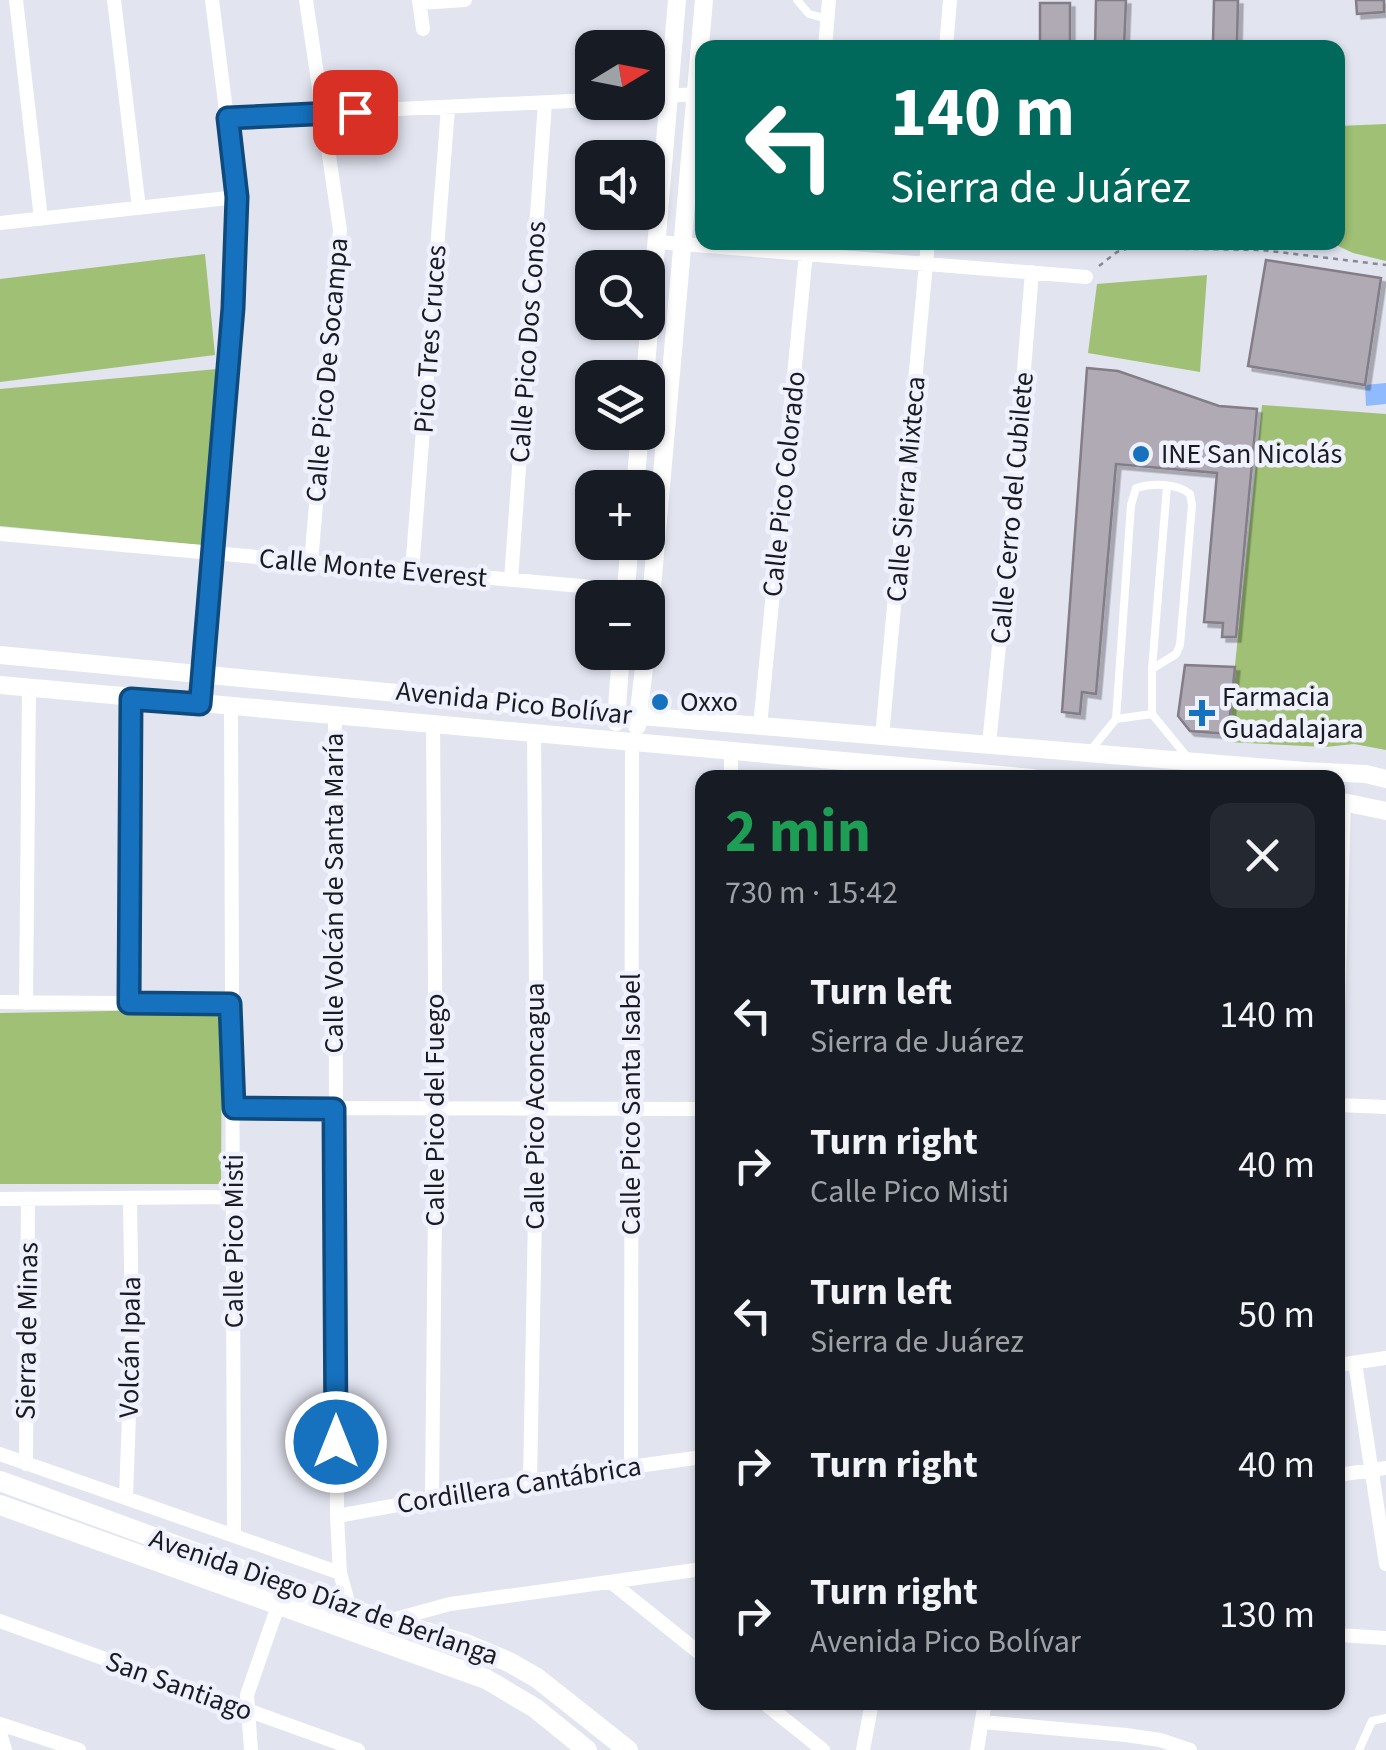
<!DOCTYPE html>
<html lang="en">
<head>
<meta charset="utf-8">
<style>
	:root { --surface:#171b24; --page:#242831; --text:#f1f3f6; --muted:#9ea1a6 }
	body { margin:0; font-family:"Source Sans 3",sans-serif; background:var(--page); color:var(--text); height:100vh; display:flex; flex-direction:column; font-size:38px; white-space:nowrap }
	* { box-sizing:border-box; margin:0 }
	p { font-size:32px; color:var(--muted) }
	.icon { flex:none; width:55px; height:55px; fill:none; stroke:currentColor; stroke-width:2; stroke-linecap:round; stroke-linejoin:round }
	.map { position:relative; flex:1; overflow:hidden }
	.sheet { position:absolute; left:695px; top:770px; width:650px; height:940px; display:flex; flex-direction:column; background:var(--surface); border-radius:20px; box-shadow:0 2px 8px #0004 }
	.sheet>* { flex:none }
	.hud { position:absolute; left:695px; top:40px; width:650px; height:210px; border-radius:20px; box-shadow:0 2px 8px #0004; background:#00695c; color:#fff; overflow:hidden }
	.needle { width:65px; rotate:80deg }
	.tools { position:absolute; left:575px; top:30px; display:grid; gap:20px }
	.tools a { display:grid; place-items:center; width:90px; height:90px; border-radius:20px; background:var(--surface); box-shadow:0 2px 8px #0004; font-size:50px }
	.pin { position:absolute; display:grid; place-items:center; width:85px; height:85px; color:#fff; margin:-42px; border-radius:20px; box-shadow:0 5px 15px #0006 }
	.me { position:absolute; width:110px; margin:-55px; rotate:0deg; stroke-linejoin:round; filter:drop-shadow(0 0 8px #0008) }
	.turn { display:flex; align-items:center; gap:35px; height:210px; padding:0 30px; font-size:45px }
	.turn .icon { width:130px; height:130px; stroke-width:2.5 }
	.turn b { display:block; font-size:70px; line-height:85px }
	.round { display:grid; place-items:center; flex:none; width:105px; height:105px; border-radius:20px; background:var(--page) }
	.headline { display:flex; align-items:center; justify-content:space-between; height:170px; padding:0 30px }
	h1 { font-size:60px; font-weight:700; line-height:75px; color:#1e9e55 }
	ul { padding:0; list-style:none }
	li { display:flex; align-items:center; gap:30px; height:150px; padding:0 30px }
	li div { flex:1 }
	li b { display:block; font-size:38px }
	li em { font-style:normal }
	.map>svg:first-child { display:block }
	.green { fill:#a0c075 }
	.water { fill:#8fbafd }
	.building { fill:#b0aab5; stroke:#827d87; stroke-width:2.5; filter:url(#shadow) }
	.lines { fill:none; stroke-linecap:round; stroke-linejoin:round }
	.path { stroke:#888992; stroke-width:2.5; stroke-dasharray:5 5; stroke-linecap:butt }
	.service { stroke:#fff; stroke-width:8 }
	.minor { stroke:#fff; stroke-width:14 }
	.tertiary { stroke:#fff; stroke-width:18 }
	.secondary { stroke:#fff; stroke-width:20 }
	.route-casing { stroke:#0e4a7c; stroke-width:25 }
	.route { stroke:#1672bf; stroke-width:18 }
	.poi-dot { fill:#1672bf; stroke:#eff1fe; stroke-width:4 }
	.labels { text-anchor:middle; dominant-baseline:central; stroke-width:9; stroke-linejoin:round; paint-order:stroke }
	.street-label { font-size:28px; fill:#1a1b1f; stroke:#eff1fe }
	.poi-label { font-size:28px; fill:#1a1b1f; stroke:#eff1fe; text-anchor:start }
</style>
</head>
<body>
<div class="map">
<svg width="1386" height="1750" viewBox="0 0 1386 1750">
	<defs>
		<filter id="shadow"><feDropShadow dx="4.5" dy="4.5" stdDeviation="0" flood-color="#0004"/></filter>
	</defs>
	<rect width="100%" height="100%" fill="#e2e4f0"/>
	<path class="green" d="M1386,124V261L1353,253L1332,243L1338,242V126Z
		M205,254L215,355L0,382V279Z
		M1207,275L1200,372L1088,353L1097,284Z
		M228,368L210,546L0,526V389Z
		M1262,405L1386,414V750L1354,744L1325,747L1227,742Z
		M222,1009L221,1184H0V1013Z"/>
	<path class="water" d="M1386,383V404L1366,406L1365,385Z"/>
	<path class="building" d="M1096,0H1126L1124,48H1095Z
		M1214,0H1238L1237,42H1213Z
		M1356,0H1384V12L1357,14Z
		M1040,3H1070V48H1040Z
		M1266,260L1381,278L1365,385L1248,366Z
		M1087,368L1118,371L1219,406L1257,409L1236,637H1222L1223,623L1204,622L1217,473L1116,464L1096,694L1082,692L1080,714L1062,712Z
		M1185,665L1235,667L1228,734L1190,731L1178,716Z"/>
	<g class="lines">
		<path class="path" d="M1099,266L1117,252L1129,248L1262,250L1386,265"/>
		<path class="service" d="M797,0L809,14L828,19
			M1167,486L1152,669V714L1188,758
			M1116,719L1152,714
			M1090,751L1116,719L1131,505L1136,488C1152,483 1177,483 1190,494L1192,505L1180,645L1176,654L1152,669
			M1359,1750L1372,1721L1386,1718"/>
		<path class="minor" d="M16,0L41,219
			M114,0L139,208
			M306,0L340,230L311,562
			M419,0L423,29
			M420,3L465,0
			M825,48L829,0
			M946,48L950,0
			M648,97L697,94
			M228,117L592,100
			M0,223L237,197
			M658,242L1086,277
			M0,534L626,590
			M412,571L448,108
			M511,580L545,103
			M200,704L233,308L237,197L212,0
			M231,707L234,1534
			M335,716L337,1516L340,1573L350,1609
			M760,726L807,242
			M882,736L928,242
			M989,744L1011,528L1032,272
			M731,778V750
			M0,1002L230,1004
			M26,1003L29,688
			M129,1003L131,699
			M1338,1012L1344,802
			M1338,1105L1386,1107
			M234,1108L702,1109
			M0,1199L233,1197
			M1355,1363L1386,1564
			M1338,1365L1386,1358
			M0,1454L340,1573
			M26,1464L28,1199
			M631,1466L632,741
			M1338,1475L1386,1468
			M530,1481L537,1107L534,732
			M126,1497L132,1332L130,1198
			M432,1497L436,1107L433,724
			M337,1516L530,1481L702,1457
			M611,1582L702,1655
			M0,1621L358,1750
			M388,1621L450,1604L702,1569
			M1338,1635L1386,1638
			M763,1702L823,1750
			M983,1722L1126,1735L1160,1740L1190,1750
			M0,1724L79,1750
			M0,1733L5,1750
			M251,1750L247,1695L279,1603
			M863,1750L872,1702
			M977,1750L985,1702"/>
		<path class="tertiary" d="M645,378L677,0
			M635,488L640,432
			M625,598L630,542
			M648,633L704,0
			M0,655L616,714L1305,771L1366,774L1386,779
			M0,685L1033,778
			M616,722L621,652
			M637,726L646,652
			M1338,801L1386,811"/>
		<path class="secondary" d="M0,1481L350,1609L466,1644L509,1662L537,1678L628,1750
			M0,1505L486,1679L535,1708L587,1750"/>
	</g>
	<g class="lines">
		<g class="route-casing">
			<path id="route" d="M336,1442L334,1109L234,1108L230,1004L129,1003L131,699L200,704L233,308L237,197L228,118L355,112"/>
		</g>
		<use href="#route" class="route"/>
	</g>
	<g class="poi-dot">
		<circle cx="1141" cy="454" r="10"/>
		<circle cx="660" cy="702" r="10"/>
		<path d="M1197 698h10v10h10v10h-10v10h-10v-10h-10v-10h10z"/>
	</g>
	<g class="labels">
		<g class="street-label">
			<text transform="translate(430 339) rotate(-86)">Pico Tres Cruces</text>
			<text transform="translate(528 342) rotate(-86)">Calle Pico Dos Conos</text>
			<text transform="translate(327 370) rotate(-85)">Calle Pico De Socampa</text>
			<text transform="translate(784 484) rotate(-84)">Calle Pico Colorado</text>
			<text transform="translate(906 489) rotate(-85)">Calle Sierra Mixteca</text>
			<text transform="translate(1012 508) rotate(-85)">Calle Cerro del Cubilete</text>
			<text transform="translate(373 568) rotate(5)">Calle Monte Everest</text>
			<text transform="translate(514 703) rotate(6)">Avenida Pico Bolívar</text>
			<text transform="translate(334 893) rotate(-90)">Calle Volcán de Santa María</text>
			<text transform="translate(631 1104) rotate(-90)">Calle Pico Santa Isabel</text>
			<text transform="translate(535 1106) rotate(-90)">Calle Pico Aconcagua</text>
			<text transform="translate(435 1110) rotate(-90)">Calle Pico del Fuego</text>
			<text transform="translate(234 1241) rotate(-90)">Calle Pico Misti</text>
			<text transform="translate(27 1331) rotate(-89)">Sierra de Minas</text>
			<text transform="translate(130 1347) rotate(-89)">Volcán Ipala</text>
			<text transform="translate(519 1485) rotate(-9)">Cordillera Cantábrica</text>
			<text transform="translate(324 1597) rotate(19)">Avenida Diego Díaz de Berlanga</text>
			<text transform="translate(179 1686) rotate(20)">San Santiago</text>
		</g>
		<g class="poi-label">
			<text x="1161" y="454">INE San Nicolás</text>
			<text x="1222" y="697">Farmacia<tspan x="1222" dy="32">Guadalajara</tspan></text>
			<text x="680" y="702">Oxxo</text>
		</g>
	</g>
</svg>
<div class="tools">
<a><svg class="needle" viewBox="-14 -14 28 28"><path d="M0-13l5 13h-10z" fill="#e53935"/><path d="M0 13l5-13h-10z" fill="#9ea1a6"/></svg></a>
<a><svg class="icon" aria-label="sound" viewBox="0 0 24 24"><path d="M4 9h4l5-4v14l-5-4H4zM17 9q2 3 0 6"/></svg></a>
<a><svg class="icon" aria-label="search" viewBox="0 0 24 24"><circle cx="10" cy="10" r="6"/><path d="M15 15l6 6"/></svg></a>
<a><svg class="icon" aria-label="layers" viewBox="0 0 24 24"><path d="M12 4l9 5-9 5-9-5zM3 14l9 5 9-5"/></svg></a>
<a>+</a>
<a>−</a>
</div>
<div class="pin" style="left:355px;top:112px;background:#d93025"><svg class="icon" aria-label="arrive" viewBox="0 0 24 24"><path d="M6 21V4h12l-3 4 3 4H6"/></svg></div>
<svg class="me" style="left:336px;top:1442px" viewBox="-20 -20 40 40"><circle r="17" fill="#1672bf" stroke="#fff" stroke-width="3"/><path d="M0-11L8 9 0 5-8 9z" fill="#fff"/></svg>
<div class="hud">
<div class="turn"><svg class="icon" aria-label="left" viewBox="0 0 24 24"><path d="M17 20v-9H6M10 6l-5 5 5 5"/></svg><div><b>140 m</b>Sierra de Juárez</div></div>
</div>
<section class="sheet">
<div class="headline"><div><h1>2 min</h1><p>730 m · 15:42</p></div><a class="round"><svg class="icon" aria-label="close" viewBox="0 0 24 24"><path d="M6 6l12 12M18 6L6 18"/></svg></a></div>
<ul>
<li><svg class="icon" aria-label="left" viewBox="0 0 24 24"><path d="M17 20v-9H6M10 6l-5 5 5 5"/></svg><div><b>Turn left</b><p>Sierra de Juárez</p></div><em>140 m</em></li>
<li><svg class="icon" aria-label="right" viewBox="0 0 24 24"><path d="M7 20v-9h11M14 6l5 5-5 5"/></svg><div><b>Turn right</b><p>Calle Pico Misti</p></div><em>40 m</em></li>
<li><svg class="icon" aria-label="left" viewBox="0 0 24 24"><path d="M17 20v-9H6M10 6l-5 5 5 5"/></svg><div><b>Turn left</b><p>Sierra de Juárez</p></div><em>50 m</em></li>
<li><svg class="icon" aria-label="right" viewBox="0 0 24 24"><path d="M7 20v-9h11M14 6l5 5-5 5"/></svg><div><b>Turn right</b></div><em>40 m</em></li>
<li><svg class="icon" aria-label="right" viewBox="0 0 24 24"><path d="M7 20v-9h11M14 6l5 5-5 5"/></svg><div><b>Turn right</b><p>Avenida Pico Bolívar</p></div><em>130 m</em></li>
</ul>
</section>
</div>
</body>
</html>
